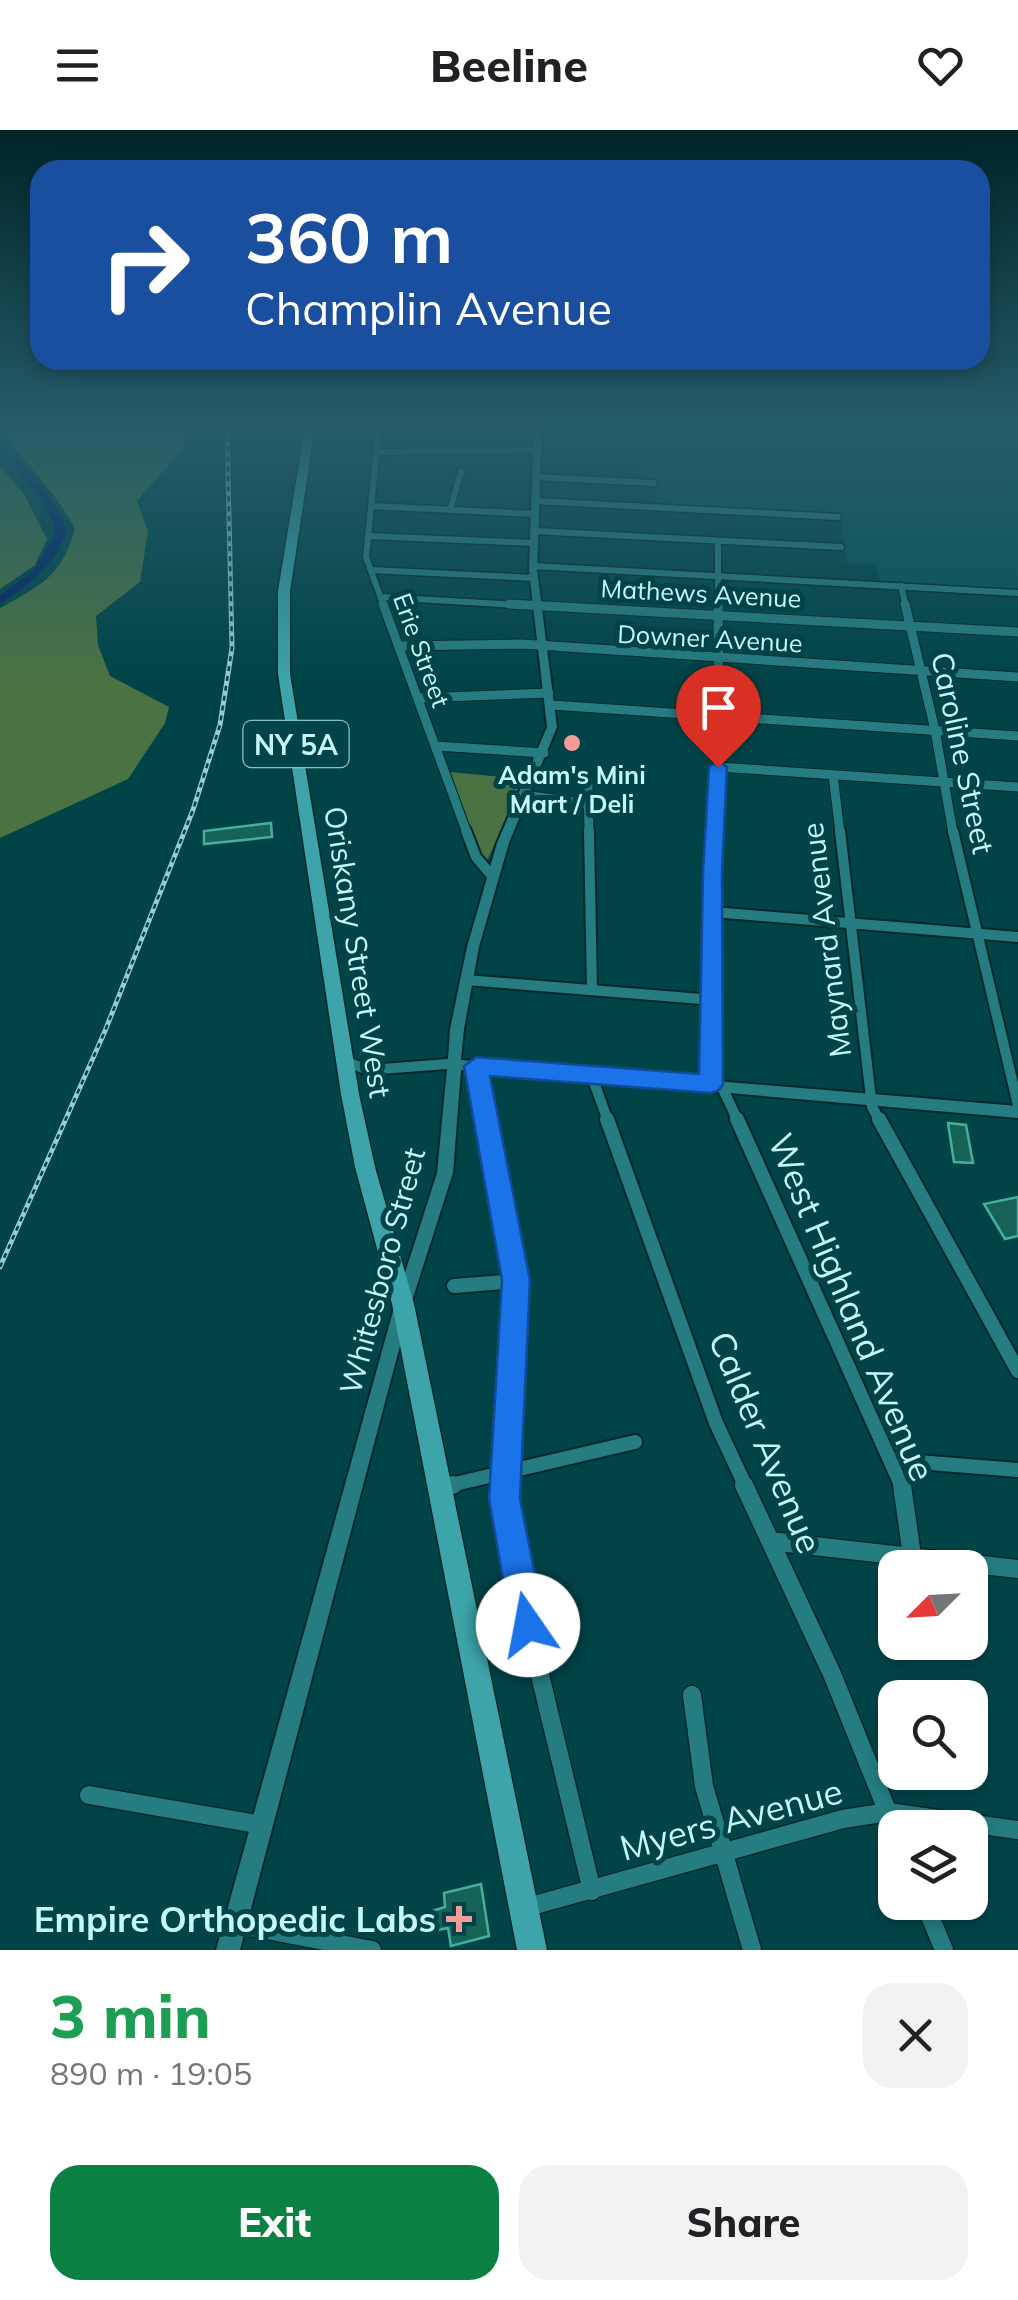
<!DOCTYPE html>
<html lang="en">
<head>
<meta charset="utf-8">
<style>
	:root { --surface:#fff; --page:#f2f2f2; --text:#202124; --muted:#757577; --accent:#0b8043 }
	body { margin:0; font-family:Mulish,sans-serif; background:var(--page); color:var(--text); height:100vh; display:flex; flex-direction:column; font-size:38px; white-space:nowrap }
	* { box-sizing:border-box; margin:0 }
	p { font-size:32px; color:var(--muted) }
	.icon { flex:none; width:55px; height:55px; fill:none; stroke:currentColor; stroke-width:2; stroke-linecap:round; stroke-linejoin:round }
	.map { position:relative; height:1820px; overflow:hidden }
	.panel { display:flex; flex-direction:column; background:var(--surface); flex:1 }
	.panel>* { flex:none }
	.guide { position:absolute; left:30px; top:30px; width:960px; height:210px; border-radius:30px; box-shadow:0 5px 15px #0003; background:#1a4fa0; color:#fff; overflow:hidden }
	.needle { width:65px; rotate:246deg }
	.controls { position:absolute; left:878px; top:1420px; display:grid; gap:20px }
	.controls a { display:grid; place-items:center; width:110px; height:110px; border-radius:20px; background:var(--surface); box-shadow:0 5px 15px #0003; font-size:50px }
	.pin { position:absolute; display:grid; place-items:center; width:85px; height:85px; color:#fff; margin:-102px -42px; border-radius:50% 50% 50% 0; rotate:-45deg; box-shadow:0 0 10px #0007 }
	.pin .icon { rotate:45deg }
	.me { position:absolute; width:110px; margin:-55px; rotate:348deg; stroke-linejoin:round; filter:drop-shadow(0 0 8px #0008) }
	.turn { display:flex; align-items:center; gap:35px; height:210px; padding:0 50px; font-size:45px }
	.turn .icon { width:130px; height:130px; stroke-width:2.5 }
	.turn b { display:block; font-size:70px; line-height:85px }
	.round { display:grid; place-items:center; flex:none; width:105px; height:105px; border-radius:30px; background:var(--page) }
	.summary { display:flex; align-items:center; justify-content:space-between; height:170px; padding:0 50px }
	h1 { font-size:60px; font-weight:800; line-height:75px; color:#1e9e55 }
	.action { display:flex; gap:20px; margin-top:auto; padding:20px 50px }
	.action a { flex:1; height:115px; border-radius:30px; background:var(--accent); color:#fff; font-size:40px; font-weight:800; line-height:115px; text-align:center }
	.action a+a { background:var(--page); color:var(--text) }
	header { display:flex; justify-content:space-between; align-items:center; height:130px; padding:0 50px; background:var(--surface); font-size:45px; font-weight:800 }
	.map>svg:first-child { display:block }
	.built { fill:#055256 }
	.green { fill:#4a7243 }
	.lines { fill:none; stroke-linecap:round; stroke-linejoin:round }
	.river { fill:#002466; fill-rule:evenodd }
	.building { fill:#166257; stroke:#45ae9d; stroke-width:2.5 }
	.minor-far4-casing { stroke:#03282a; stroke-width:9 }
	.minor-far3-casing { stroke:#03282a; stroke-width:11 }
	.minor-far2-casing { stroke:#03282a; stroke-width:14 }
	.minor-far1-casing { stroke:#03282a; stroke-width:18 }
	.minor-casing { stroke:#03282a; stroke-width:21 }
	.tertiary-casing { stroke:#03282a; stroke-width:4 }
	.primary-casing { stroke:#03282a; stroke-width:3 }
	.minor-far4 { stroke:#267d81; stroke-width:6 }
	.minor-far3 { stroke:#267d81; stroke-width:9 }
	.minor-far2 { stroke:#267d81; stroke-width:10 }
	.minor-far1 { stroke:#267d81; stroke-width:14 }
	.minor { stroke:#267d81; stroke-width:18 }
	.tertiary { fill:#267d81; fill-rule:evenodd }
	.primary { fill:#3ca4aa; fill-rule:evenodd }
	.rail-casing { stroke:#96cbcf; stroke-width:5 }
	.rail { stroke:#004448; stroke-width:2.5; stroke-dasharray:5; stroke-linecap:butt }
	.route { fill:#1a73e8; stroke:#114b97; stroke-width:2.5 }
	.poi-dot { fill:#f59b9a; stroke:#004448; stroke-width:4 }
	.labels { text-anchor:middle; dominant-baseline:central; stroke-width:10; stroke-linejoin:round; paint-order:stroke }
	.far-street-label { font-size:25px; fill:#c6f7fa; stroke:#004448 }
	.far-poi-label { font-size:25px; font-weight:bold; fill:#c6f7fa; stroke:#004448 }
	.shield { fill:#004448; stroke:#8bc1c5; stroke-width:2.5 }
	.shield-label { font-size:28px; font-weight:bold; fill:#c6f7fa }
	.street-label { font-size:30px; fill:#c6f7fa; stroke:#004448 }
	.near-street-label { font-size:35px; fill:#c6f7fa; stroke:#004448 }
	.near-poi-label { font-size:35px; font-weight:bold; fill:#c6f7fa; stroke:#004448; text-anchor:end }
</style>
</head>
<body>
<header><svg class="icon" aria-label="menu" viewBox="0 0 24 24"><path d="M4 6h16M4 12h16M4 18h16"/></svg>Beeline<svg class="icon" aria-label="heart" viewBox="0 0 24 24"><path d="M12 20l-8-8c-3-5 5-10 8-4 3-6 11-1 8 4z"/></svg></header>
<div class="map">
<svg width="1018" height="1820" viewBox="0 0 1018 1820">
	<rect width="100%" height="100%" fill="#004448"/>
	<path class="built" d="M545,297H1018V459L880,451L875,435L846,433L841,386L656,375L658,351L640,350L641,335L544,331Z"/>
	<path class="green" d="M0,297H188L184,317L137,371L148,401L140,452L96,486L98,515L110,546L169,577L165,593L128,649L0,708V478C40,456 62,446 75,399C56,361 23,333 0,297Z
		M0,337L24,364L47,409L35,435L0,459Z
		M450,642L523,649L488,729L481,728Z"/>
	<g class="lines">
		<path class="river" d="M0,313C17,325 64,378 65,399C66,424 21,464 0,473V465L33,441L54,405L55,397L39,366L0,322Z"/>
	</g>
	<path class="building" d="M271,693L272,707L204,714V701Z
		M948,993L966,995L973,1033L954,1032Z
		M1018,1067V1106L1005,1109L984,1074Z
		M481,1754L489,1806L451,1816L448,1798L429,1802L432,1781L445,1777L444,1763Z"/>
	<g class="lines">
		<g class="minor-far4-casing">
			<path id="minor-far4" d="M379,297L366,427L384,477
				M377,322L537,320
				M535,347L654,353
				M535,371L838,387
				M371,376L535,384
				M450,380L461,342
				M534,401L841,417
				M368,406L534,413
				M718,411V477
				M533,436L1018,463
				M371,440L534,448
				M901,456L906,477
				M381,467L555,477"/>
		</g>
		<g class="minor-far3-casing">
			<path id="minor-far3" d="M383,474L467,703
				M509,474L1018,502
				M905,474L935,600L953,703
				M400,516L522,514L1018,547
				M418,568L549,563
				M551,575L1018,606
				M436,616L544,623
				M718,637L1018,657
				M833,645L840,703
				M588,654L589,703
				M524,665L589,674
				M714,703L719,611L718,474"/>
		</g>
		<g class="minor-far2-casing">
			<path id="minor-far2" d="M466,701L476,727L492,746
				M589,701L592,860
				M840,701L872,977L880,991
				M953,701L1018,975
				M713,782L1018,807
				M466,850L714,870
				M476,936L486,991
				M591,944L608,991
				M711,954L714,701
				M721,955L738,991"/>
		</g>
		<g class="minor-far1-casing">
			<path id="minor-far1" d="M486,989L516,1151L505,1357
				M607,989L716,1293L746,1357
				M737,989L902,1357
				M879,989L1018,1241
				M454,1156L516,1151
				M893,1330L1018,1340
				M442,1357L635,1312"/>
		</g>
		<g class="minor-casing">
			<path id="minor" d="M505,1355L519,1458L592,1761
				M744,1355L832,1544L895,1700
				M902,1355L912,1426
				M442,1357L453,1355
				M770,1411L1018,1439
				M692,1565L704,1656L752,1820
				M89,1665L262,1695
				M924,1772L944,1820
				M524,1778L843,1689L888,1682L1018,1700
				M235,1794L372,1820"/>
		</g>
		<g class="tertiary-casing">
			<path id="tertiary" d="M534,297H542L537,440L557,597L509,713L479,817L464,899L461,930L1018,976V988L461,940L453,1043L411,1174L240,1820H216L395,1174L437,1043L447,939L367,945L339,934L337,930L339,926L344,925L368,935L448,929L450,899L467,817L497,713L547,597L529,440Z"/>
		</g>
		<g class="primary-casing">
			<path id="primary" d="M305,297H315L290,461V544L359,964L375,1037L414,1174L547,1820H517L392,1174L355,1037L341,964L278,544V461Z"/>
		</g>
		<use href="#minor-far4" class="minor-far4"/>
		<use href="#minor-far3" class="minor-far3"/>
		<use href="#minor-far2" class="minor-far2"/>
		<use href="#minor-far1" class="minor-far1"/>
		<use href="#minor" class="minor"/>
		<use href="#tertiary" class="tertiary"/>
		<use href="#primary" class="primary"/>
		<g class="rail-casing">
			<path id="rail" d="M0,1137L105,901L193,680L220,595L232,518L227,297"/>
		</g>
		<use href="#rail" class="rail"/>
	</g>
	<linearGradient id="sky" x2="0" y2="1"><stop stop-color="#002528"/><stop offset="0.54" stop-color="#265c6a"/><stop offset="1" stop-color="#265c6a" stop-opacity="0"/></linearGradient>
	<rect width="1018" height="551" fill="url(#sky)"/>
	<path class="route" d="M718,631L727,637L722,743L723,954L719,960L711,963L490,946L530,1150L520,1369L545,1495L540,1507L528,1512L516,1507L511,1495L489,1369L502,1150L464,936L476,927L699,944L703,743L709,637Z"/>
	<g class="poi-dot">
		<circle cx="572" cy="613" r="10"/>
		<path d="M454 1774h10v10h10v10h-10v10h-10v-10h-10v-10h10z"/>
	</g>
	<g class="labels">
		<g class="far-street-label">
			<text transform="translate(701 463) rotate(3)">Mathews Avenue</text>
			<text transform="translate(710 508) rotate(3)">Downer Avenue</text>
			<text transform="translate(422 520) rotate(70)">Erie Street</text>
		</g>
		<g class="far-poi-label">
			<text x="572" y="644">Adam's Mini<tspan x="572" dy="29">Mart / Deli</tspan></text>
		</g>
		<rect class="shield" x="243.5" y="591" width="105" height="46" rx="8"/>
		<g class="shield-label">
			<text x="296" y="614">NY 5A</text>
		</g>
		<g class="street-label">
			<text transform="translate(963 623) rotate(78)">Caroline Street</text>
			<text transform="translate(826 810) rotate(-97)">Maynard Avenue</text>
			<text transform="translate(358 822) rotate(81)">Oriskany Street West</text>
			<text transform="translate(382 1141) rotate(-75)">Whitesboro Street</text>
		</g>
		<g class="near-street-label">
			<text transform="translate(852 1177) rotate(67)">West Highland Avenue</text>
			<text transform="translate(766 1312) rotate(67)">Calder Avenue</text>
			<text transform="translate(731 1689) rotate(-15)">Myers Avenue</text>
		</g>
		<g class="near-poi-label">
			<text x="436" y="1789">Empire Orthopedic Labs</text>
		</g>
	</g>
</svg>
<div class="controls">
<a><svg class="needle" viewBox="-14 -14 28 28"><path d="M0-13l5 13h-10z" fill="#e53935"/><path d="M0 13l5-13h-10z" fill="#757577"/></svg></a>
<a><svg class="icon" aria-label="search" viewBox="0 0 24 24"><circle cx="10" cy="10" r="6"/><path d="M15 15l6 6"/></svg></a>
<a><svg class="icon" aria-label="layers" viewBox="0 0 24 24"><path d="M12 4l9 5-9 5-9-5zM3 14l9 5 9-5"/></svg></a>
</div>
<div class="pin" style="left:718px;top:637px;background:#d93025"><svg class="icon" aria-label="arrive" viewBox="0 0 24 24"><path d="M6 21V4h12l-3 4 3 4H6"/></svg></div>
<svg class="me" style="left:528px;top:1495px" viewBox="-20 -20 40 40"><circle r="19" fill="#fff"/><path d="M0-13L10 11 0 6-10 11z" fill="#1a73e8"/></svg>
<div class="guide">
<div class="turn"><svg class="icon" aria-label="right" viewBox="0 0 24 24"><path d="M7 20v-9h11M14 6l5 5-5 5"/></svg><div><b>360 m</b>Champlin Avenue</div></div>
</div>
</div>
<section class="panel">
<div class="summary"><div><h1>3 min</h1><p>890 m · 19:05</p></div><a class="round"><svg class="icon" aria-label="close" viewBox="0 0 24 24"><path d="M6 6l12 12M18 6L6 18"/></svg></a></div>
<div class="action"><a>Exit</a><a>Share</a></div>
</section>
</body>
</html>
